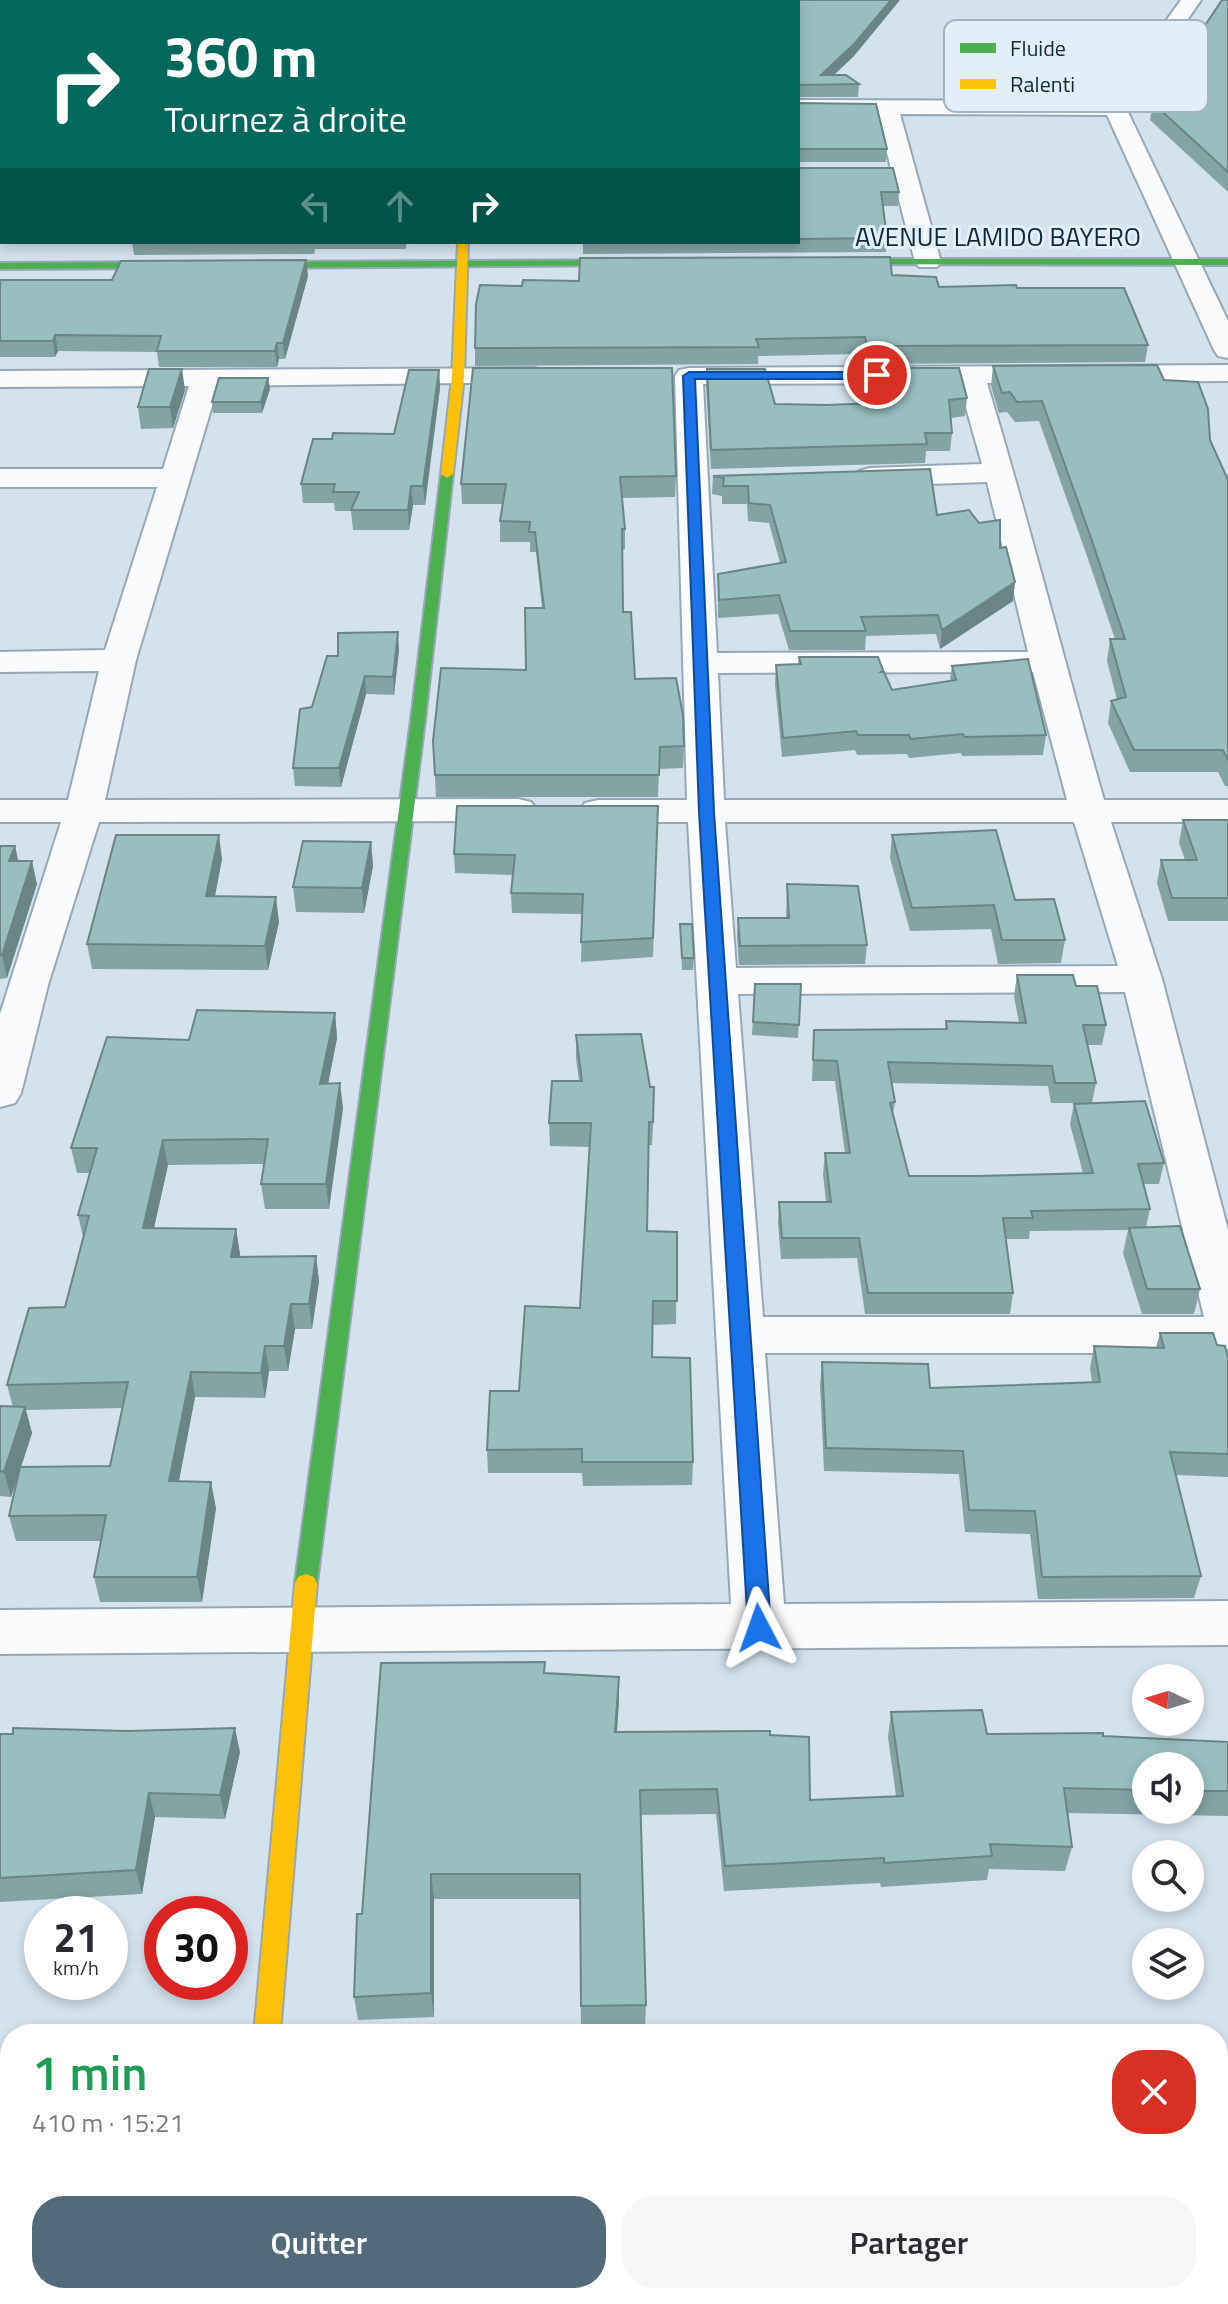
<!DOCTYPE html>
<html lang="fr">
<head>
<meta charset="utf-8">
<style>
	:root { --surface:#fff; --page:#f7f7f7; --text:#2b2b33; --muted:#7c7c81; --accent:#536a7a }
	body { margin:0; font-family:"Titillium Web",sans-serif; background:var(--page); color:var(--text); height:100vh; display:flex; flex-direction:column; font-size:30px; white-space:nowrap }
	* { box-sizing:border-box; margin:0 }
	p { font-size:26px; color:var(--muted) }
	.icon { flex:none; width:44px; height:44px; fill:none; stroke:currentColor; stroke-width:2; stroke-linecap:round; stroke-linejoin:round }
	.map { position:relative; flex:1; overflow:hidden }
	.details { position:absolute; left:0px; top:2024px; width:1228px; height:280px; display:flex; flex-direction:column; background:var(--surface); border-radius:32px 32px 0 0; box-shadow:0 4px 12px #0003 }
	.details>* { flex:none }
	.guide { position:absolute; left:0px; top:0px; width:800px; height:244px; box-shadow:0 4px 12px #0003; background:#00695c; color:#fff; overflow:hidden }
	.needle { width:52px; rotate:274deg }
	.fabs { position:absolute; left:1132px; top:1664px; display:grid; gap:16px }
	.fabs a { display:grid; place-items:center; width:72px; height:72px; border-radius:50%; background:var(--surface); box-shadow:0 4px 12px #0003; font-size:40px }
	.speed { position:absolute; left:24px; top:1896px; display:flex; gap:16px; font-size:40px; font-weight:700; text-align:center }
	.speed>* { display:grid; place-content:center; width:104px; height:104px; border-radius:50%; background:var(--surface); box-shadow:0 4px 12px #0003; line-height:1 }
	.speed small { font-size:20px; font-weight:400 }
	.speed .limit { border:12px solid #d22; background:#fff; color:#111 }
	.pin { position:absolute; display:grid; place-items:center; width:68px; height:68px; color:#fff; margin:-34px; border:4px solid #fff; border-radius:50%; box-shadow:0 2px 8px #0007 }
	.me { position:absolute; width:88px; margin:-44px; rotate:356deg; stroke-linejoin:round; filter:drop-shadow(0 0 6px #0008) }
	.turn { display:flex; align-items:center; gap:28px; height:168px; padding:0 32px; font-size:36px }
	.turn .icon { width:104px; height:104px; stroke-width:2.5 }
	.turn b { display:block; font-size:56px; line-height:68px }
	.lanes { display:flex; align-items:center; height:76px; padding:0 32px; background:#0003; justify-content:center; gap:40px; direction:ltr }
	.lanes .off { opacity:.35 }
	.round { display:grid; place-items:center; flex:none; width:84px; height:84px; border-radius:32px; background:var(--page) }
	.summary { display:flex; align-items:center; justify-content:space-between; height:136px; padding:0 32px }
	h1 { font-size:48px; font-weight:600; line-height:60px; color:#1e9e55 }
	.action { display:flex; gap:16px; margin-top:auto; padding:16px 32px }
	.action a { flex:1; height:92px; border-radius:32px; background:var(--accent); color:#fff; font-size:32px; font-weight:600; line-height:92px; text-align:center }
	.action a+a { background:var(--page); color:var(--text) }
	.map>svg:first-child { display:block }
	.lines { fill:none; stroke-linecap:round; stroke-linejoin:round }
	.street-casing { stroke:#96a8b6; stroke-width:4 }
	.fast-casing { stroke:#96a8b6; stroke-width:4 }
	.slow-casing { stroke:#96a8b6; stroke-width:4 }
	.street { fill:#f9fbfc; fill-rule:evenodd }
	.fast { fill:#4caf50; fill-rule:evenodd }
	.slow { fill:#ffc107; fill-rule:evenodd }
	.wall { fill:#83a3a4; fill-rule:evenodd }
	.shaded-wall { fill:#6a8586 }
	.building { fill:#98bebf; stroke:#6a8586; stroke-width:2 }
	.route { fill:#1a73e8; stroke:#114b97; stroke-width:2 }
	.labels { text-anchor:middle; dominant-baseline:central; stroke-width:6; stroke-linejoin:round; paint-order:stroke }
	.far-street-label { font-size:26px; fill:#0e293b; stroke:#e2eff9 }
	.key { fill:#e2eff9; stroke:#a2b4c0; stroke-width:2 }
	.key-label { font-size:22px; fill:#0e293b }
</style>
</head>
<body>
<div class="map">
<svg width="1228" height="2304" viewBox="0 0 1228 2304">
	<rect width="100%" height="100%" fill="#d4e2ee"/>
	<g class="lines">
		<g class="street-casing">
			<path id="street" d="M1181,0H1201L1126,108L1228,321V358L1218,356L1214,350L1107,115L900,114L941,262L937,267H919L915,262L877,114H798V100L1108,101Z
				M1228,365V381L987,383C1029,521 1064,661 1104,800H1228V822H1111L1162,979L1228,1230V1349L1217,1353H765L784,1604L1228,1601V1645L0,1654V1610L731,1604L688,822H598L585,819L579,811L585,803L598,800H687L675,376L679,370L689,368ZM959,383L982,464L870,468L859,471L855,477L859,483L870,486L987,482L1028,652L717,653L703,384ZM1033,672L1067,800H724L718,673ZM725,822H1074L1118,966L736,968ZM1125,992L1204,1317H763L738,994Z
				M534,368L544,370L548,376L544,382L218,386L136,660L105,800L518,799L531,802L537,810L531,818L518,821L99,822L48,985L21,1093L15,1103L0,1107V1014L61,822H0V800H68L99,671L0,672V652L105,650L157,487H0V469H163L189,386L0,387V371Z
				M207,2294H275L274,2304H206Z"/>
		</g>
		<g class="fast-casing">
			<path id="fast" d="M830,259H1228V265L826,264L825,262Z
				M638,260L643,263L642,265L246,268L241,265L246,262Z
				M0,263L178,262L183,265L178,268L0,269Z
				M447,470L453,474L425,720L317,1583L314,1589L306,1592L298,1589L295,1583L411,720L441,474Z
				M1218,2093H1228V2119H1218Z
				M0,2106H10V2132H0Z"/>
		</g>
		<g class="slow-casing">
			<path id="slow" d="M458,242H468L464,377L453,474L447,478L441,474L452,377Z
				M306,1574L314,1577L317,1583L280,2034H254L295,1583L298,1577Z"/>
		</g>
		<use href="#street" class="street"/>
		<use href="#fast" class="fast"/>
		<use href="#slow" class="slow"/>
	</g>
	<path class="wall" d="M1228,0V192L1150,120L1153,103Z
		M798,2L854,56L834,75L859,84L858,97H798Z
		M798,103L887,149L886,162H798Z
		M2,107V191H0V171L2,172V167L0,166V108Z
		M798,168L899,192L898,206H883L887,238L886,252L583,254V242H798Z
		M132,242H407L406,249H315L314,254L134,255Z
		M306,260L308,276L285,359H279L277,367H159L157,352L58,351L55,357H0V280H112Z
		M892,275L939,287L1017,288L1148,345L1145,362L866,364L864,354L758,356V364L475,366V348L522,286L579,281Z
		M993,366L1164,380L1210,440L1228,480V786H1225L1218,772H1130L1108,723L1111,701L1117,700L1107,661L1110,639H1115L1087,556L1039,421L1015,422L1007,412L999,413L991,386Z
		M473,368L676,476L675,497L622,498L625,529V549L622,550L623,612L635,679L684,746L683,768L659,769L658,797H436L433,741L526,670L542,608L536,552H530V542H500V521L502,504H462L461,484Z
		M871,368L967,398L965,416L951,418L952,433L950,451H926L925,463L711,469L706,387L707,369L775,404L826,405L873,403L870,386Z
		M439,370L440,388L425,505H413L409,530H353L351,511H335L334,503H303L301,484L332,439L394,434Z
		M268,378L270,389L262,413H213L212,402Z
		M185,390L173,428L141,429L138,407Z
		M713,476L937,515L1000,548L1013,601L940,649L936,634L866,636L865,650H789L778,614L718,618V574L780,563L769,523L748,521L747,504H722V496L712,494Z
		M399,650L394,695L366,694L341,787L295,786L293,768L312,707L338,656Z
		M799,657L883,672L892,690L950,681L952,666L1046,735L1043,755L962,756L961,753L909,758L907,754L857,755L855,750L782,757L775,684L776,665L798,664Z
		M658,806L653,957L581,962L582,914L512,913L511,893L513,875L455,873L454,854Z
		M1183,820H1228V921H1168L1157,883L1161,860H1185L1179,843Z
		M892,835L1015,900L1065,940L1061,963L998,964L991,929L910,931L890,858Z
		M371,842L373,866L364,913L296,912L293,887Z
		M0,846H15L18,861L37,884L7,978L0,979Z
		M222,859L215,896L279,922L268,970L92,969L87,944Z
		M787,884L867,945L865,964L739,965L737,937L738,918H786Z
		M680,924L694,958L693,970H682Z
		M1017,975L1076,986L1106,1025L1102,1045H1088L1096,1083L1092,1103L1164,1163L1159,1184H1144L1150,1209L1146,1227L1200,1289L1194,1314H1142L1123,1253L1128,1230L1030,1231L1029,1239H1006L1013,1293L1010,1314H865L857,1258L781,1259L778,1223L779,1202H826L823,1174L825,1153H845L835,1081H812L814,1030L945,1029L946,1021L1019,1023L1014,996ZM891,1083L1048,1086L1051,1103H1090L1074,1104L1070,1124L1083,1173L976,1176H909L893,1114L895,1102Z
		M755,984H801L798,1038L752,1035Z
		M335,1013L337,1038L328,1084L343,1108L329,1209H265L261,1184L264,1164L168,1165L154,1228L236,1229L240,1256H316L319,1281L312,1329H295L288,1371H269L265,1398L195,1397L179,1481L216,1508L202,1602H100L94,1577L101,1541H16L9,1516L18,1476L11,1497L0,1496V1406L13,1407L7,1385L65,1307L83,1237L78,1215L90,1173H77L71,1148L189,1040ZM122,1408L110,1466L21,1467L32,1433L26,1410Z
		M576,1035L654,1110L652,1145H649L647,1231L677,1232L676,1324L653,1325L652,1357L693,1462L692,1485L583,1486L582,1473H488L487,1450L519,1391L580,1308L589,1147L550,1146L549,1123L579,1081L576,1058Z
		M1160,1333L1217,1345L1228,1358V1477L1176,1475L1201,1576L1194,1598L1038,1599L1030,1534L965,1532L959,1474L824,1471L820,1385L822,1362L930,1388L1092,1382L1090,1368L1094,1346L1156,1347Z
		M545,1662V1673L619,1677L617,1732L770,1735L810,1800L896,1796L888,1737L891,1712L987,1734L1103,1736L1228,1742V1816L1068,1813L1072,1847L1065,1871L989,1869L987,1880L881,1887L880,1883L724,1891L716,1814L640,1815L646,2005L645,2028L581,2030L580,1899H434V2017L358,2020L354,1997L362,1914ZM1146,1766H1190V1810H1146Z
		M0,1734L240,1752L225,1819L155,1817L142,1894L0,1902Z"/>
	<path class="shaded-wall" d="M891,0H900L854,56L824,84L821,75Z
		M306,260L308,276L285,359L283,343Z
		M55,335L58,351L55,357L53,341Z
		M277,343L279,359L277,367L275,351Z
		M182,369L185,390L173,428L170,407Z
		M439,370L440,388L425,505L423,486Z
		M268,378L270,389L262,413L261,402Z
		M411,486L413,505L409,530L408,510Z
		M1015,582L1013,601L940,649L942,630Z
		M398,632L399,650L394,695L393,677Z
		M365,676L366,694L341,787L339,768Z
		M219,835L222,859L210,921L206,896Z
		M371,842L373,866L364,913L362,888Z
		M15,846L20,869L9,861Z
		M32,861L37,884L7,978L2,955Z
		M276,897L279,922L268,970L265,946Z
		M335,1013L337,1038L323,1109L320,1084Z
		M340,1083L343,1108L329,1209L326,1184Z
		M163,1140L168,1165L148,1254L143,1228Z
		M236,1229L240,1254L235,1282L231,1257Z
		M316,1256L319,1281L312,1329L309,1304Z
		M291,1304L295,1329L288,1371L284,1346Z
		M265,1346L269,1371L265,1398L261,1373Z
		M191,1372L195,1397L174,1506L169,1481Z
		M25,1407L32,1433L11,1497L4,1472Z
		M211,1482L216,1508L202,1602L197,1577Z
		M619,1677V1703L615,1757V1732Z
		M235,1728L240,1752L225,1819L220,1795Z
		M149,1793L155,1817L142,1894L136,1870Z
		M431,1874L434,1899V2017L431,1993Z
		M185,2294H186L188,2304H184Z"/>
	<path class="building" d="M0,0H80L78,2H2V44L0,34Z
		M394,0H891L855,43L821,75H846L859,84L798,85V2H391Z
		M1222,0H1228V172L1153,103Z
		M0,49H2V92L0,90Z
		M798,103L876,104L887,149H798Z
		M2,107V155L0,154V108Z
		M798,168H893L899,192H881L887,238L798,239Z
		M890,257L892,275L936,277L939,287L1016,285L1017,288H1124L1148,345L867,346L865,337L756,339L759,347L475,348L476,304L480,285L522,286L523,280L579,281L580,258Z
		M306,260L283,343H277L275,351H157L161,336L55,335L53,341H0V280H112L121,261Z
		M1157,365L1164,380L1198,382L1208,409L1210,440L1228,480V760L1223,750H1134L1111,701L1126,697L1110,639H1125L1090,535L1042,401L1017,402L1010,392L1002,393L993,366Z
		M473,368H672L676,476L620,477L625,529H622L623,612H631L635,679L676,678L683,715L684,746L660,747L659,775H435L433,741L441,668L526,670L525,608H544L535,532H529L530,522L500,521L506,484H461Z
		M871,368H959L967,398L949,400L952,433H925L927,444L711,450L707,369H765L775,404L826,405L878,403Z
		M149,369H182L170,407H138Z
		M409,370H439L423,486H411L408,510H351L359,492H333L335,484H301L313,439H332L333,433L394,434Z
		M219,378H268L261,402H212Z
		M930,469L937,515L969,510L979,523L1000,520V548L1006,547L1015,582L942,630L938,615L861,617L866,631H790L779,595L719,600L718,574L786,562L770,505L749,503L748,486H723L724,478L713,476Z
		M398,632L393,677L365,676L339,768H293L300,709L312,707L327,656H338V633Z
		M799,657H878L883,670L881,672H884L892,690L956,680L952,666L1028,659L1046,735L965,737L963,734L911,739L909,735H858L856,731L783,738L776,665L801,664Z
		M457,806H658L653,938L581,942L583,894L511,893L515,855L454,854Z
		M1183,820H1228V898H1172L1161,860H1197Z
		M996,830L1015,900L1054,899L1065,940H1002L994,905L912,908L892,835Z
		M116,835H219L206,896L276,897L265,946L87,944Z
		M303,841L371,842L362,888L293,887Z
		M0,846H15L9,861H32L2,955H0Z
		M787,884L858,886L867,945L740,946L738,918H789Z
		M680,924H692L694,958H682Z
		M1017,975H1073L1076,986H1097L1106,1025H1083L1096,1083H1055L1052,1066L888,1062L895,1102L890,1103L909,1176H976L1093,1173L1074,1104L1145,1101L1164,1163L1138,1164L1150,1209L1031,1211L1033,1218H1003L1013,1293H868L859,1238H782L779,1202H831L825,1153H850L837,1061L813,1060L814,1030L947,1029L946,1021L1026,1023Z
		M755,984H801L799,1025L753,1022Z
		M197,1010L335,1013L320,1084L340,1083L326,1184H261L268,1139L163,1140L143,1228L236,1229L231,1257L316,1256L309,1304H291L284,1346H265L261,1373L191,1372L169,1481L211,1482L197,1577H94L106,1515L9,1516L20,1467L110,1466L128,1382L7,1385L29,1308L65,1307L89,1216L78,1215L97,1148H71L107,1037L189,1040Z
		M641,1034L650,1087H654L653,1122H649L647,1231L677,1232V1301H653L652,1357L690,1358L693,1462H582V1449L487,1450L490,1391H519L525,1306L580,1308L591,1123H549L552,1081H582L576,1035Z
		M1180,1226L1200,1289H1147L1129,1228Z
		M1160,1333H1213L1217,1345L1225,1346L1228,1358V1454L1170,1452L1201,1576L1042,1577L1035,1511L969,1510L963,1451L826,1448L822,1362L928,1364L930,1388L1100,1382L1094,1346L1164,1348Z
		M0,1406L25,1407L4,1472L0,1471Z
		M545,1662L544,1673L619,1677L615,1732L770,1731V1735L809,1737L810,1800L903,1796L891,1712L982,1710L987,1734L1103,1733V1736L1228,1742V1791H1190V1766H1146V1790L1064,1788L1072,1847L990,1844L992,1856L884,1863V1858L725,1866L717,1789L640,1790L646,2005L581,2006L580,1874H431V1993L354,1997L357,1914H362L381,1663Z
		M13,1728L127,1731L235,1728L220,1795L149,1793L136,1870L0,1878V1734H13Z
		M131,2294H185L184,2304H130Z
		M824,2294H886V2304H825Z
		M434,2299V2304H315V2300Z"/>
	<path class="route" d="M689,372H877L883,375L877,379H695L714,812L771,1628L767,1634L759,1637L752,1634L748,1628L699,812L683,376Z"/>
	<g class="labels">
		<g class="far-street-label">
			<text x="998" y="236">AVENUE LAMIDO BAYERO</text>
		</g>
	</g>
	<rect x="944" y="20" width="264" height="92" rx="12" class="key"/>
	<rect x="960" y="43" width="36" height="10" fill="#4caf50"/>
	<rect x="960" y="79" width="36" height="10" fill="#ffc107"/>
	<g class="key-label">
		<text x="1010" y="56">Fluide</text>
		<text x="1010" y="92">Ralenti</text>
	</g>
</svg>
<div class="fabs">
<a><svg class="needle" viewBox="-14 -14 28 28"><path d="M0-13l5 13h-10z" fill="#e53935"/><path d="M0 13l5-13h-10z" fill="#7c7c81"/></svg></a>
<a><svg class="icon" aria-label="sound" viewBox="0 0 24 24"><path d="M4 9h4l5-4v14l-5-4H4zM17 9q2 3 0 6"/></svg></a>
<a><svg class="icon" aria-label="search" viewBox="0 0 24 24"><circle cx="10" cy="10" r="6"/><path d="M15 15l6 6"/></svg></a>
<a><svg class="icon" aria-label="layers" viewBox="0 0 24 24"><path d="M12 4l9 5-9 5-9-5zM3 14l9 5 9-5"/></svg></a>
</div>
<div class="speed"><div>21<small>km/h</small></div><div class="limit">30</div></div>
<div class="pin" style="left:877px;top:375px;background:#d93025"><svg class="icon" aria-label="arrive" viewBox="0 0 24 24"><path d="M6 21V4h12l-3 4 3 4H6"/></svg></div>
<svg class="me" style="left:759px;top:1628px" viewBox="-20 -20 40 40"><path d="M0-17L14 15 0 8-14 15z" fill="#1a73e8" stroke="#fff" stroke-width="4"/></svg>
<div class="guide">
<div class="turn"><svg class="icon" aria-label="right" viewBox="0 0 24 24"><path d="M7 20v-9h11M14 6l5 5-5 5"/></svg><div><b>360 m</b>Tournez à droite</div></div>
<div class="lanes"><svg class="icon off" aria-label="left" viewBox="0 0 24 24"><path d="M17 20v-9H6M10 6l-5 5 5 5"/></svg><svg class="icon off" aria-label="ahead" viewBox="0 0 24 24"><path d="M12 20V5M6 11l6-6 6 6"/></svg><svg class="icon" aria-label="right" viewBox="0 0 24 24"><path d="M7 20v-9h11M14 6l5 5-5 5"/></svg></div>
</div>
<section class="details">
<div class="summary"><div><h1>1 min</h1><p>410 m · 15:21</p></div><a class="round" style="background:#d93025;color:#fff"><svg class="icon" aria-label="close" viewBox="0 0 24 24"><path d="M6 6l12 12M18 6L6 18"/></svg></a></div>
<div class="action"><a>Quitter</a><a>Partager</a></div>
</section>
</div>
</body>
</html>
